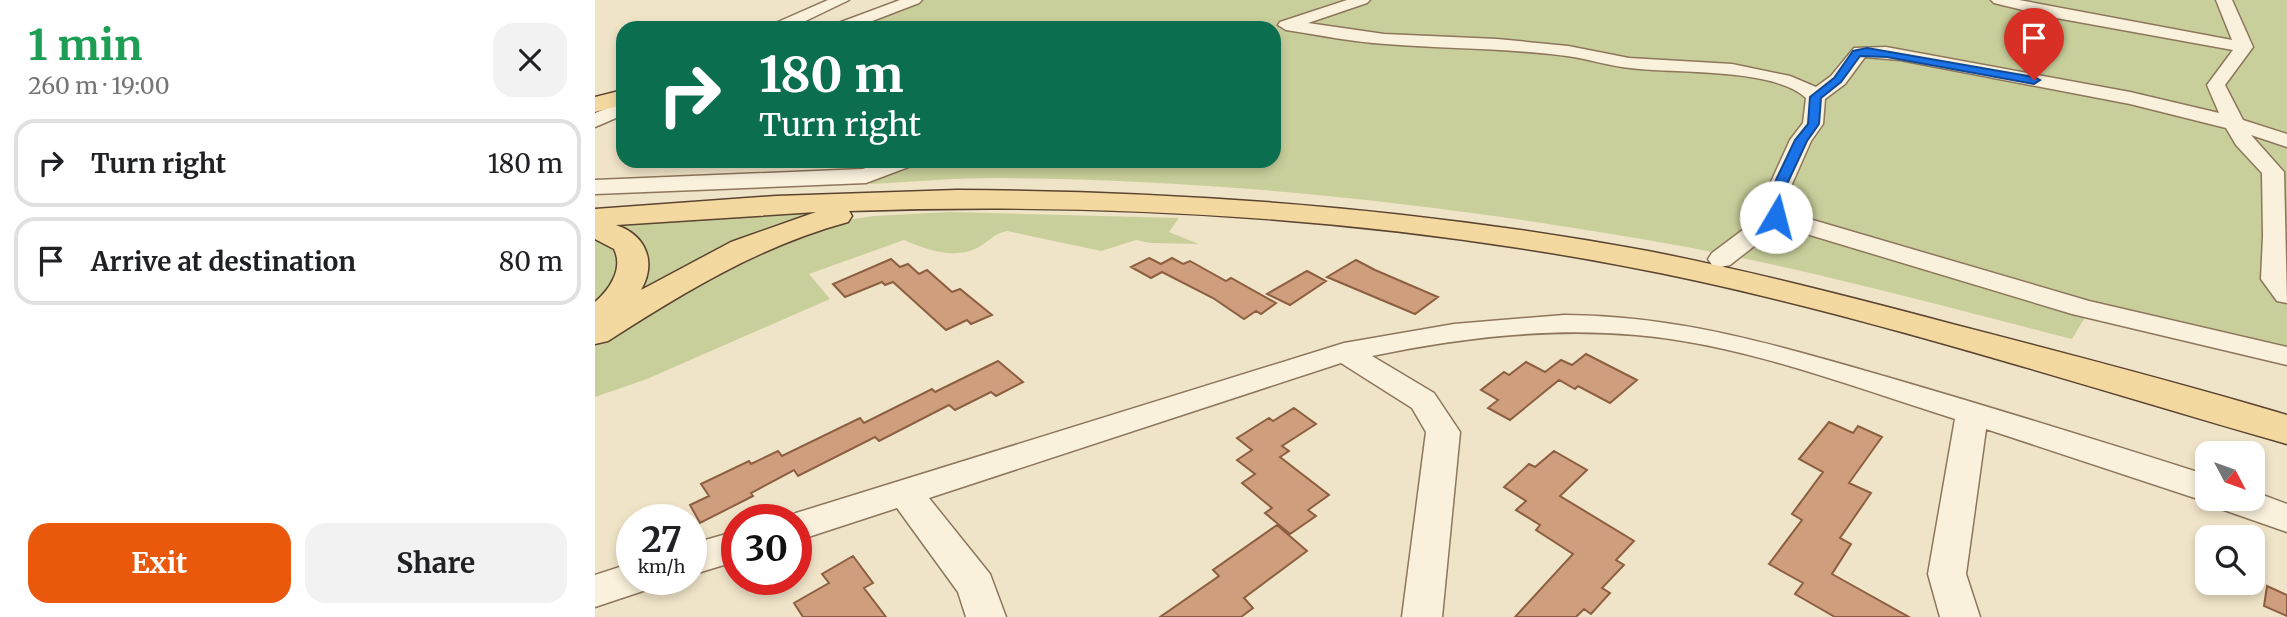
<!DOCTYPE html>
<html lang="en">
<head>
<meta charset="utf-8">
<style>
	:root { --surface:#fff; --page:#f2f2f2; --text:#202124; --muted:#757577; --line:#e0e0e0; --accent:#ea580c }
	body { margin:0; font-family:Merriweather,serif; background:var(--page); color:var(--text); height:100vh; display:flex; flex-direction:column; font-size:26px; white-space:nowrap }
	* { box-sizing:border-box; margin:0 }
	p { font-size:23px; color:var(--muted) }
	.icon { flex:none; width:38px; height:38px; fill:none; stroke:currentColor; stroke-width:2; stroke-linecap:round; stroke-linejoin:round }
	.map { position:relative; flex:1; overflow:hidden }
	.details { display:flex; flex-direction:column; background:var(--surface); width:595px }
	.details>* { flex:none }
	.hud { position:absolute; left:21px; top:21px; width:665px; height:147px; border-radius:21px; box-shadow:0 4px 10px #0003; background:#0b6e4f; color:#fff; overflow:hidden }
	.needle { width:46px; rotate:131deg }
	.controls { position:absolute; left:1600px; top:441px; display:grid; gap:14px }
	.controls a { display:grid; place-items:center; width:70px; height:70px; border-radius:14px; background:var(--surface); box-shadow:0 4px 10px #0003; font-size:35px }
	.speed { position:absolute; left:21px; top:504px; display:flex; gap:14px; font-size:35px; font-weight:700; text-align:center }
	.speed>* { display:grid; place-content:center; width:91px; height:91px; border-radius:50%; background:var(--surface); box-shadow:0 4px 10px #0003; line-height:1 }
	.speed small { font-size:18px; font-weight:400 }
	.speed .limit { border:10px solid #d22; background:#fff; color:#111 }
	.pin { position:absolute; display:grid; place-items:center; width:60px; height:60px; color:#fff; margin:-72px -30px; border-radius:50% 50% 50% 0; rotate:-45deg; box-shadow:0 0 7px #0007 }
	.pin .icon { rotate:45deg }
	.me { position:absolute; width:77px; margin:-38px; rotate:8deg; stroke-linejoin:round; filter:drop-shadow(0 0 5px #0008) }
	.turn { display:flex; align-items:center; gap:24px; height:147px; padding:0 28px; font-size:32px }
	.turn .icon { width:91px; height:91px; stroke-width:2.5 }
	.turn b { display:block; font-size:49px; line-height:60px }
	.round { display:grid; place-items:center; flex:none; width:74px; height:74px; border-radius:21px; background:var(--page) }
	.overview { display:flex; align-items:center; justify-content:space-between; height:119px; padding:0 28px }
	h1 { font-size:42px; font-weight:700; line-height:52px; color:#1e9e55 }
	.action { display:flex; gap:14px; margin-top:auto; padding:14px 28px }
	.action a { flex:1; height:80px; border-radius:21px; background:var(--accent); color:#fff; font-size:28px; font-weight:700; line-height:80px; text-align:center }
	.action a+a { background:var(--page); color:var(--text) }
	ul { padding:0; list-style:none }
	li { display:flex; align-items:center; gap:21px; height:88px; margin:0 14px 10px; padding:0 14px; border:4px solid var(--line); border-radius:21px }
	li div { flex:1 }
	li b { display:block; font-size:26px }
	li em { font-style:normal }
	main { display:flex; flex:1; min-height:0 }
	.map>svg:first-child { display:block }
	.green { fill:#c9cf9b }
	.building { fill:#cf9f7d; stroke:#8d5f41; stroke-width:2 }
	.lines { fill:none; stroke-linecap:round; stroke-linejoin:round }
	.minor-casing { stroke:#8d765c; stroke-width:3 }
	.major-casing { stroke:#5b4430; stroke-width:3 }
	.minor { fill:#faf1dc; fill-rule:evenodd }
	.major { fill:#f3d9a0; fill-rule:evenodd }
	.route { fill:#1a73e8; stroke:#114b97; stroke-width:2 }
</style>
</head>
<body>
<main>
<section class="details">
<div class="overview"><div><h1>1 min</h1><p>260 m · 19:00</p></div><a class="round"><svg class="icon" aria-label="close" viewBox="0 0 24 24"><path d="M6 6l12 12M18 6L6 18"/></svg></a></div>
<ul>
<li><svg class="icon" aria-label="right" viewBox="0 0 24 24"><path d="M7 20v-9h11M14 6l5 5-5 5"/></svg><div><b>Turn right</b></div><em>180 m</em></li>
<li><svg class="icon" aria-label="arrive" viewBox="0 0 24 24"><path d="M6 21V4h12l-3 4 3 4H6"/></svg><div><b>Arrive at destination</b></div><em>80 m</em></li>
</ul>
<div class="action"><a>Exit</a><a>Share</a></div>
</section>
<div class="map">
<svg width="1692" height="617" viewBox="0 0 1692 617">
	<rect width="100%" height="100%" fill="#f0e4c8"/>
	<path class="green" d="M300,0H1692V354L1495,309L1477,339C1351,307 1225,272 1097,248C867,206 632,179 398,178C357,178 317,182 276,184L252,161H679V28H250Z
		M243,210L30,300C57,260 67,246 15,224Z
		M355,212L584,218L574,232L604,244L555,243L541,240L506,251L412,231C399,234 395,240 384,247C361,260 331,250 309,240L214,274L235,299L52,379L0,397V342L121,267L239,222L279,216Z
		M0,237C24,248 23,251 25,276L0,310Z"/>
	<path class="building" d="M554,258L566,264L577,258L588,264L595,261L631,281L636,278L681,303L666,314L661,311L649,319L618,298L567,272L556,278L536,267Z
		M296,259L305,267L313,264L324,274L332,270L357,292L365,289L397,315L376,324L372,320L351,330L298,282L290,285L287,282L250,297L238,284Z
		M761,260L780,270L843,297L820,314L732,277Z
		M712,271L731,281L695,305L672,294Z
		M991,354L1042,380L1015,403L983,386L980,389L964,380L915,420L893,408L903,400L886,390L909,372L914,375L931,362L950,372L966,360L977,365Z
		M403,361L428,382L401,396L396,392L360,410L354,405L284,441L280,437L203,476L199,470L156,493L158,496L105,523L95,505L114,496L106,484L154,461L156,464L183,451L187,456L265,418L269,423L337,389L340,392Z
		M699,408L721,424L687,446L694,451L685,457L734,495L713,510L721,516L695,534L670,513L677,508L647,483L660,474L642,460L657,450L642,438L674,418L678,421Z
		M1234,422L1258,433L1263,426L1287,437L1254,483L1276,493L1245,538L1256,544L1237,574L1314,617H1240L1200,594L1208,583L1174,564L1207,520L1197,514L1228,472L1204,459Z
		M959,451L992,470L965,496L1039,541L1021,560L1029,565L1007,588L1015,593L996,614L989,609L981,617H920L978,554L941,530L945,525L921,510L931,501L909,487L934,464L940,467Z
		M682,525L712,551L649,598L658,608L646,617H565L624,576L618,570Z
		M258,556L278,583L269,588L291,617H208L199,603L234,583L227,574Z
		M1672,586L1692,595V616L1669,606Z"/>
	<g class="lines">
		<g class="minor-casing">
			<path id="minor" d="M233,0H254L196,28H174L176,25Z
				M305,0H327L324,3L259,28H236L238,25Z
				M752,0H775L772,3L713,23L789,34L902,39L973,46L1034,58L1137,64L1195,76L1221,87L1236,76L1259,48L1291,47L1535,92L1624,113L1612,85L1638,50L1456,17L1399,3L1396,0H1424L1637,40L1621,0H1637L1658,47L1630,85L1648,120L1692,134V147L1656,135L1689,172L1692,303L1682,301L1666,279L1668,236L1667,173L1641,145L1631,128L1535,104L1305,60L1270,57L1250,84L1230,99L1228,124L1216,141L1197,184L1194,213L1494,301L1692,347V365L1477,314L1185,226L1135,265L1126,267L1117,265L1113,259L1117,253L1169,214L1175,184L1195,140L1208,123L1211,98C1177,67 1080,74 1035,68C1014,66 993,59 972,56C912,48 852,49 791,44C758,42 724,35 691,30L683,25L685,22Z
				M28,102V115L0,127V113Z
				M289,161H319L316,166L271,183L0,194V180L268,169Z
				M969,315C1086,316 1181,345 1292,377C1399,408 1505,441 1612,475V499H1657V491L1692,504V532L1626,509L1621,499L1612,502L1391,429L1371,574L1385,617H1345L1333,574L1360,419C1258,387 1148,344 1041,335C952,327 863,338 777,356L839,393L865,432L847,617H807L831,432L817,408L746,363L334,498L395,574L411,617H371L363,592L302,508L201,541V520H186L201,513L749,343L859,324Z
				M142,531V561L96,575V544Z
				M37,563V579H56L51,590L0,607V575Z"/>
		</g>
		<g class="major-casing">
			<path id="major" d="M28,90V105L0,112V97Z
				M362,190C593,191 825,209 1053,251C1155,271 1256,297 1357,324C1469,353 1581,382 1692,415V444C1496,388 1302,325 1103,281C826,221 537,201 254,211L257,216L253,222C165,246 89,292 13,341L0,344V302C14,290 29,269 19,249L0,239V209L181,196ZM221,212L136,242L46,290C62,262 51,235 21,225Z"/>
		</g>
		<use href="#minor" class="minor"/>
		<use href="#major" class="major"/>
	</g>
	<path class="route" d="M1272,48L1439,77L1445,80L1439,84L1292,57L1265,56L1246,82L1226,98L1224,124L1212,141L1192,184L1188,217L1186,220H1176L1174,217L1179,184L1200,140L1213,124L1215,97L1239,78L1258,51Z"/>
</svg>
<div class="controls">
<a><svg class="needle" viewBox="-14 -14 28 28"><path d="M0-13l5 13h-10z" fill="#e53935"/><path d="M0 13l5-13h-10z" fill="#757577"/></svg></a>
<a><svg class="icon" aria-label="search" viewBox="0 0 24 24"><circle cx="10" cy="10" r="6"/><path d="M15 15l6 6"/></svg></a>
</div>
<div class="speed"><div>27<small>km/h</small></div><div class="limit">30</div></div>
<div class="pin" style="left:1439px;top:80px;background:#d93025"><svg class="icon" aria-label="arrive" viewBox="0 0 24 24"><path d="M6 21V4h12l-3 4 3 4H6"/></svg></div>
<svg class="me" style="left:1181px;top:217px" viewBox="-20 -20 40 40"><circle r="19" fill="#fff"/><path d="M0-13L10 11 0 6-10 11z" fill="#1a73e8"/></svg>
<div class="hud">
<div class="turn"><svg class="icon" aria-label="right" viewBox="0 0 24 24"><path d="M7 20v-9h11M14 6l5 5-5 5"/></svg><div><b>180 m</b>Turn right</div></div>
</div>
</div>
</main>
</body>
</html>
